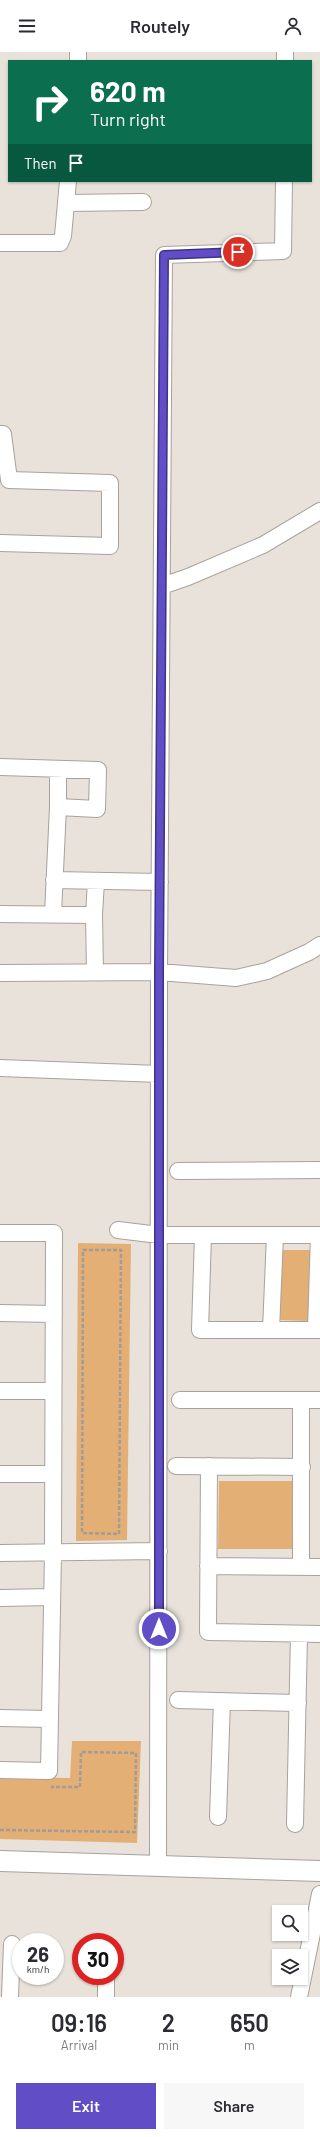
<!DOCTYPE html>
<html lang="en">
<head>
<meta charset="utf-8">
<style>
	:root { --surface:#fff; --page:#f7f7f7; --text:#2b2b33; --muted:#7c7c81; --accent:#614ec7 }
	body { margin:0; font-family:Barlow,sans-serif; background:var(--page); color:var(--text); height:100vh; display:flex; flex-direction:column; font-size:15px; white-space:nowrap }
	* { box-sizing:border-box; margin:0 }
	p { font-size:13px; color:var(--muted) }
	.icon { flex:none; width:22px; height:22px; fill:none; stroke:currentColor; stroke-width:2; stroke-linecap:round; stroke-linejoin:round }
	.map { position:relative; height:1945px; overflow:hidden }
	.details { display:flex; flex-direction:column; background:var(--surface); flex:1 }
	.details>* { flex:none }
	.banner { position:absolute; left:8px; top:8px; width:304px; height:122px; border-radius:0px; box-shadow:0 1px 3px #0004; background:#0b6e4f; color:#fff; overflow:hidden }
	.tools { position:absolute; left:272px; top:1853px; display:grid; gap:8px }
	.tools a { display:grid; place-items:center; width:36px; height:36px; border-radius:0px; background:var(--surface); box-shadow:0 1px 3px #0004; font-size:20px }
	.speed { position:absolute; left:12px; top:1881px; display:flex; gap:8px; font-size:20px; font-weight:700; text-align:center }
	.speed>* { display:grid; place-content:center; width:52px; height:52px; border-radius:50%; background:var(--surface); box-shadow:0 1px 3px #0004; line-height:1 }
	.speed small { font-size:10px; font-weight:400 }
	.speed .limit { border:6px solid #d22; background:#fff; color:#111 }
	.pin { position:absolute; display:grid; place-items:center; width:34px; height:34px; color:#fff; margin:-17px; border:2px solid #fff; border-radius:50%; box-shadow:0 1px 4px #0007 }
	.me { position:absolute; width:44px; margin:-22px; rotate:0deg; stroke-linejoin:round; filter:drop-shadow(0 0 3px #0008) }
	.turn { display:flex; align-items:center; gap:14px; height:84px; padding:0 16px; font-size:18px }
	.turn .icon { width:52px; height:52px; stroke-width:2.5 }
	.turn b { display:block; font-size:28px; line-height:34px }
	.then { display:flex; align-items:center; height:38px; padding:0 16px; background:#0003; gap:8px; font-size:15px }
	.eta { display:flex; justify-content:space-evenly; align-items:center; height:68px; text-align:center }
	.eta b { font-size:24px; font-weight:600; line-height:28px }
	.primary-button { display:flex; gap:8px; margin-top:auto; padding:8px 16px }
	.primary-button a { flex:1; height:46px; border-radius:0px; background:var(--accent); color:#fff; font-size:16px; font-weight:600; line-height:46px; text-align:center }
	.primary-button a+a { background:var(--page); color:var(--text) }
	header { display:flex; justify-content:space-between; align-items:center; height:52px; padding:0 16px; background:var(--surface); font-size:18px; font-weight:600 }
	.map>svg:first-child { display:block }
	.green { fill:#e4af75 }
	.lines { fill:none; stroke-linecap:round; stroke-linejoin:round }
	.minor-casing { stroke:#a8a29c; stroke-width:18 }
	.tertiary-casing { stroke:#a8a29c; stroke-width:22 }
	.path { stroke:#a19c97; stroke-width:2.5; stroke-dasharray:4 2; stroke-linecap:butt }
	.minor { stroke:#fff; stroke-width:16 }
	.tertiary { stroke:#fff; stroke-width:20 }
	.route-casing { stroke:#3f3381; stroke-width:10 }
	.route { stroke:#614ec7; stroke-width:7 }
</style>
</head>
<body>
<header><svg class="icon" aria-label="menu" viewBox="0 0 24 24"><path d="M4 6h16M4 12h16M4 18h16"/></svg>Routely<svg class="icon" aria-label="person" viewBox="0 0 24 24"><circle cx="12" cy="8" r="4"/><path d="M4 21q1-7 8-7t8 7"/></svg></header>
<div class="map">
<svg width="320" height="1945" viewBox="0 0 320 1945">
	<rect width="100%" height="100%" fill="#e8e2db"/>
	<path class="green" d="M78,1191L131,1192L127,1488L76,1489Z
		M280,1198H311L310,1269L279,1268Z
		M219,1429H296L295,1497H218Z
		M72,1689H141L137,1791L0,1787V1725L70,1726Z"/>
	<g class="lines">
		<g class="minor-casing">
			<path id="minor" d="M78,9V0
				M285,9V0
				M66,151L143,150
				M0,191H60L63,184L68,129
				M0,382H3L9,428L110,431V494L0,491
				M162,534L188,525L263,493L320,459
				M0,715L98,718L97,757L58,755
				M54,828L160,830
				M0,862L94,863
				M53,862L58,755V717
				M95,920L94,863L96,829
				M0,921L159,920L236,926L267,919L309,900L320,893
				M0,1016L159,1022
				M178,1119L320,1118
				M118,1178L159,1183H320
				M0,1181H54L53,1501L49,1719L0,1718
				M203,1183L200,1278H320
				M0,1261L54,1262
				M271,1278L275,1183
				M316,1278L319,1183
				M0,1339H53
				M180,1348H320
				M301,1348V1515
				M176,1414L302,1415
				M209,1414L208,1580L320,1582
				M0,1422H53
				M0,1501L159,1499
				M208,1514L320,1515
				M0,1546L52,1545
				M178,1648L298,1651
				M0,1666L49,1667
				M218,1765L222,1649
				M295,1772L299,1582
				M158,1813L159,920L164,203L283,199L284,129
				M10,1945L12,1892
				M106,1945V1924
				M299,1945L320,1842"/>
		</g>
		<g class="tertiary-casing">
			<path id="tertiary" d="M0,1809L320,1819"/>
		</g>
		<path class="path" d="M83,1198H121L119,1482L82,1481Z
			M0,1778L135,1780L136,1701L81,1700L80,1735H51"/>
		<use href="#minor" class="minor"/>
		<use href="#tertiary" class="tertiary"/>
	</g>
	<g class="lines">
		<g class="route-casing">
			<path id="route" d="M159,1577V920L164,203L238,200"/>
		</g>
		<use href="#route" class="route"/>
	</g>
</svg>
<div class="tools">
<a><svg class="icon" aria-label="search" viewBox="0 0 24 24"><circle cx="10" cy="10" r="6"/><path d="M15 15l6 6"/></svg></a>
<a><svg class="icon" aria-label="layers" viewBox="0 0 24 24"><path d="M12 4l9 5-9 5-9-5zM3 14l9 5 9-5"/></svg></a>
</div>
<div class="speed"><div>26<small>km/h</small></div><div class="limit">30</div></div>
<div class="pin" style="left:238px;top:200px;background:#d93025"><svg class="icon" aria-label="arrive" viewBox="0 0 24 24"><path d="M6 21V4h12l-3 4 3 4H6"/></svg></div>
<svg class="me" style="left:159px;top:1577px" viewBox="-20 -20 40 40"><circle r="17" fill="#614ec7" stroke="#fff" stroke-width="3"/><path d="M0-11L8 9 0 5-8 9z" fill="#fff"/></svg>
<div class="banner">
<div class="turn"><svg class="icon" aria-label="right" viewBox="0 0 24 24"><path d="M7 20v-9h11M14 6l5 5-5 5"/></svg><div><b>620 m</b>Turn right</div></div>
<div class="then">Then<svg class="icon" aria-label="arrive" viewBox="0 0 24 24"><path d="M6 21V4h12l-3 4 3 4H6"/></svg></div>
</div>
</div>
<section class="details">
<div class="eta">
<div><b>09:16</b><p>Arrival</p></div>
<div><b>2</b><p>min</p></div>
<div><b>650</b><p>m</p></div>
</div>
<div class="primary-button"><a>Exit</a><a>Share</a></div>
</section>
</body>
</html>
